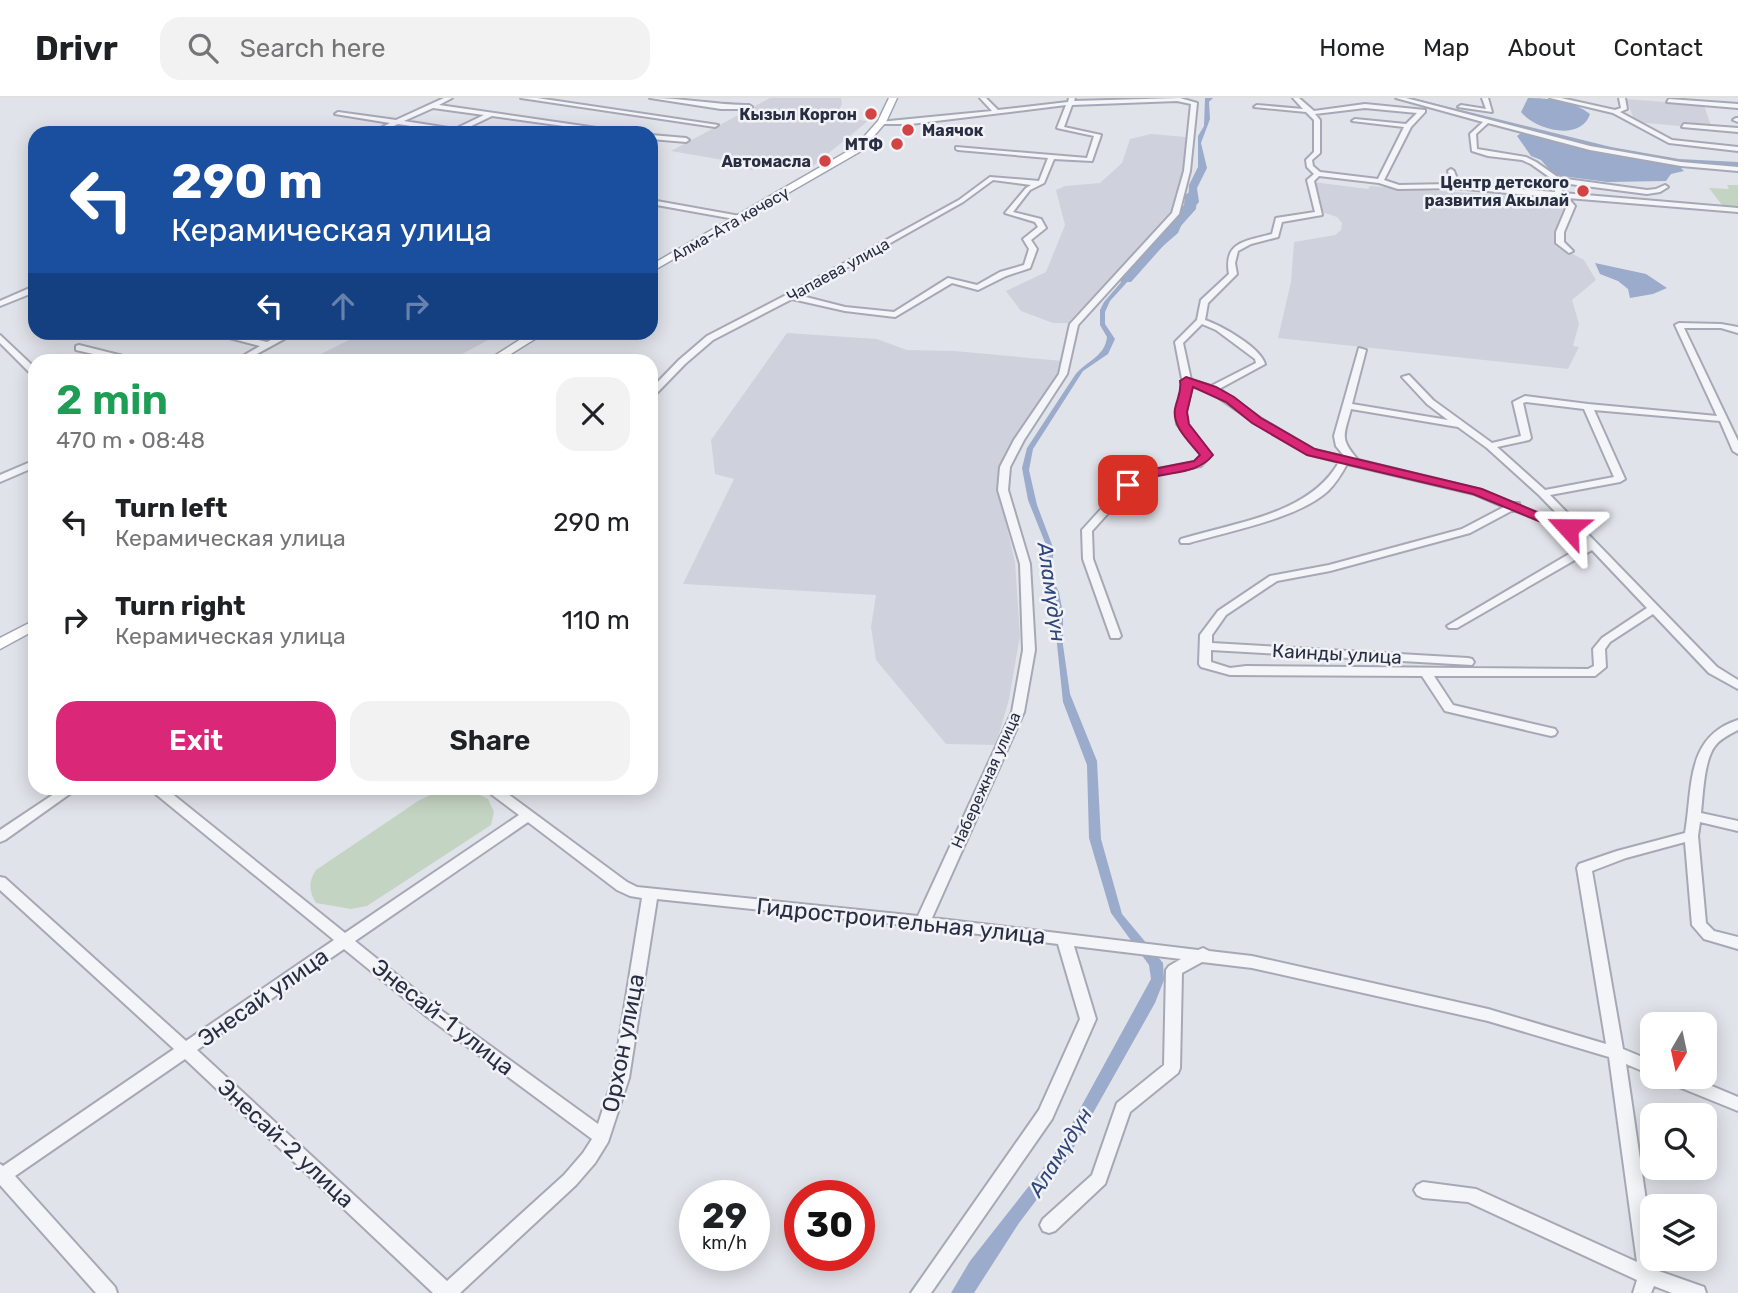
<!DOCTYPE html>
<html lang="en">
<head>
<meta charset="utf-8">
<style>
	:root { --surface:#fff; --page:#f2f2f2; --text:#202124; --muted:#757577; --line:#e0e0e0; --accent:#db2777 }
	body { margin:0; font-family:Rubik,sans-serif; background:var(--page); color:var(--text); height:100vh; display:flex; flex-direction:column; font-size:26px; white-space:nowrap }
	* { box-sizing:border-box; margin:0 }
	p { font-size:23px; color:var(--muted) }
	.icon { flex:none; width:38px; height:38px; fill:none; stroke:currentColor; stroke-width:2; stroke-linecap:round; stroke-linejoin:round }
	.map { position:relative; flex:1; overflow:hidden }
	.side { position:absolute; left:28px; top:256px; width:630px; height:441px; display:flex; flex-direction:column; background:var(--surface); border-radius:21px; box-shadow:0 4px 18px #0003 }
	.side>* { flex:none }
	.top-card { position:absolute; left:28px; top:28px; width:630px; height:214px; border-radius:21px; box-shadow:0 4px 18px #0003; background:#1a4fa0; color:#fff; overflow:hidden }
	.needle { width:46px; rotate:189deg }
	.tools { position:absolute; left:1640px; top:914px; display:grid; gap:14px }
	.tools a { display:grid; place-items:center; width:77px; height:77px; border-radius:14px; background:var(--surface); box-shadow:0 4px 18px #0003; font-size:35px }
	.speed { position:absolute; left:679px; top:1082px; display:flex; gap:14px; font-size:35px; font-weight:700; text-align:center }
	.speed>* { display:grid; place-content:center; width:91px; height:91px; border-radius:50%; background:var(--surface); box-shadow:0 4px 18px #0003; line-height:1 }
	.speed small { font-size:18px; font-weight:400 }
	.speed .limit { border:10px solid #d22; background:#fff; color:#111 }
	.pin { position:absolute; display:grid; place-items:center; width:60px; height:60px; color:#fff; margin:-30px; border-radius:14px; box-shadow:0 4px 10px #0006 }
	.me { position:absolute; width:77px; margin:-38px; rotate:294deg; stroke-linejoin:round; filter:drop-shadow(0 0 5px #0008) }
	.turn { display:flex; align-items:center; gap:24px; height:147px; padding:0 28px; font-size:32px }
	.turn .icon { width:91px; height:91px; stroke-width:2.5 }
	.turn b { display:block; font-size:49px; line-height:60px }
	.lanes { display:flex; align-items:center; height:66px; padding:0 28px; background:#0003; justify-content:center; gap:35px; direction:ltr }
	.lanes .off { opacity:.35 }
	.round { display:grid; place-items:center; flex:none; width:74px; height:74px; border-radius:21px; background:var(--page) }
	.summary { display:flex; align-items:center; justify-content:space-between; height:119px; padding:0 28px }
	h1 { font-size:42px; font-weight:600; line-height:52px; color:#1e9e55 }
	.primary-button { display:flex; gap:14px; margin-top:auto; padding:14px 28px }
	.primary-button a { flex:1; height:80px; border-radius:21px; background:var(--accent); color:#fff; font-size:28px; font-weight:600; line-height:80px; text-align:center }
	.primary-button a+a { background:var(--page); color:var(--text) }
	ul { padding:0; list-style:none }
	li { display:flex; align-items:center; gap:21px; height:98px; padding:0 28px }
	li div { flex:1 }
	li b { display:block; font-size:26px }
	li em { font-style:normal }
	header { display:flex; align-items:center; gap:42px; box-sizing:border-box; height:98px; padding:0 35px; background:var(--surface); border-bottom:2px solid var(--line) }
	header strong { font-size:33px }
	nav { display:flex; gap:38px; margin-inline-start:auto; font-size:24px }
	.search { width:490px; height:63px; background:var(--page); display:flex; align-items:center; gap:18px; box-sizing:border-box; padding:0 24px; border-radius:21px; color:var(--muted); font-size:26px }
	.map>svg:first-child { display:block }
	.built { fill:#cfd2dc }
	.green { fill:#c4d4c2 }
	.water { fill:#9babcb }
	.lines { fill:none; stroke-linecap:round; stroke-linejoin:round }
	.river { fill:#9babcb; fill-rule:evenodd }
	.minor-casing { stroke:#a6a9b5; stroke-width:4 }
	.major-casing { stroke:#a0a5b6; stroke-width:3 }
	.minor { fill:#f4f5f8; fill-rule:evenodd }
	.major { fill:#fff; fill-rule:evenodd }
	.route { fill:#db2777; stroke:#8e194d; stroke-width:2 }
	.poi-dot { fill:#d24443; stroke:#f1f3f7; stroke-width:2.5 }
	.labels { text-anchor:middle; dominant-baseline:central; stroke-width:5; stroke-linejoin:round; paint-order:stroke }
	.far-poi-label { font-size:16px; font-weight:bold; fill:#292e43; stroke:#f1f3f7; text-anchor:end }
	.far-street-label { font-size:16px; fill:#292e43; stroke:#f1f3f7 }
	.street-label { font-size:19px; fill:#292e43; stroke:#f1f3f7 }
	.water-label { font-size:21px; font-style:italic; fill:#314678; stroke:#f1f3f7 }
	.near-street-label { font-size:23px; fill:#292e43; stroke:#f1f3f7 }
</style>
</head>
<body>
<header>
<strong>Drivr</strong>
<div class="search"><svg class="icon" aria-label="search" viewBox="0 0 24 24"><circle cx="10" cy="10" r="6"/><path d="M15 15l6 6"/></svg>Search here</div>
<nav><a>Home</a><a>Map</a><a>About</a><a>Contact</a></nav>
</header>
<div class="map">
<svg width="1738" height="1195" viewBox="0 0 1738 1195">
	<rect width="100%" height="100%" fill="#e1e3ea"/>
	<path class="built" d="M770,0H841L842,6L836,19L868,23L813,68L770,61L752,72L725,67L729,63L671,53Z
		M1626,1L1704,7L1712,31L1635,24Z
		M1151,36L1186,39L1185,69L1172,116L1068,225H1053L1021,213L1006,193L1046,174L1065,127L1056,92L1065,88L1100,85L1122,65L1130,41Z
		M1313,84L1368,91L1370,88L1568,102L1569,112L1558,130V148L1584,162L1596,182L1572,202L1579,226L1573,248L1579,249L1568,271L1278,240L1291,184L1294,144L1335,137L1341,132L1342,125L1337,119L1322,114Z
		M365,234H501V235L451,262H309Z
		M787,235L877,241L907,252L954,253L1063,263L1058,276L1024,328L1002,371L999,395L1015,464L1020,538L1009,601L996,647L946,646L876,562L871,529L876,497L683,486L734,381L715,376L711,342Z"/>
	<path class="green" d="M1727,87H1738V112L1725,111L1709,90L1729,91Z
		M455,691L469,692L488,701L494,714L491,727L367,808L351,811L316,805C309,793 308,784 316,772L418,703L436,694Z"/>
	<path class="water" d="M1205,0H1213L1209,4L1210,21L1201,45L1207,70L1197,90L1199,104L1184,121L1178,135L1148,161L1110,203L1105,214V226L1115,241L1108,256L1083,273L1033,351L1029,372L1037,407L1054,452L1050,477L1059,494L1063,516V547L1070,596L1097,663L1101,741L1122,816L1163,865L1164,882L1155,905L1066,1063L1019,1125L974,1195H951L970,1163L1058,1051L1151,881L1149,867L1111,815L1089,740L1087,667L1063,604L1052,498L1043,476L1048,452L1028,402L1022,370L1027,350L1075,277C1086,263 1105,259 1107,239L1100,227V212L1104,204L1141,161L1165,144L1188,108L1189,87L1198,69V38L1204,28Z
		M1412,0L1611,49L1679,61L1738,64V68C1628,62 1517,34 1412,0Z
		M1528,0C1547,0 1574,3 1590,16C1581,44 1535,32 1521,14Z
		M1521,35L1680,69L1684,73L1671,76L1666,83L1607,84L1554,77L1541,62L1531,58L1517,38Z
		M1595,165L1646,176L1667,190L1653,196L1630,200L1628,191L1618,183L1600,176Z"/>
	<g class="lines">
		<path class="river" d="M1191,93L1197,97L1196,111L1131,184H1121L1119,181L1121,178L1184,107L1185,97Z"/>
		<g class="minor-casing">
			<path id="minor" d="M444,0H452L439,7L631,35H614L492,18L463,32L476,35H455L398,26L379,35H371L390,25L335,16L338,14L396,22ZM433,10L484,17L455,31L404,23Z
				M521,0H537L718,27L715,29Z
				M650,0C683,0 716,7 749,7L752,9L749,11H721Z
				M980,0H986L998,12L1068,4L1069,0H1075L1074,3L1180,0L1197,5L1190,73L1179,116L1078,227L1067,276L1024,342L1010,369L1008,392L1030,466L1035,552L1024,614L932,820L1198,852L1203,850L1209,853L1252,858L1488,911L1606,946L1577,770L1579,766L1617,753L1685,735C1693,690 1685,639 1738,622V632C1730,636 1720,641 1715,648C1704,662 1703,697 1701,715L1738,723V733L1700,724L1698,738L1706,825L1714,833L1738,839V851L1704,841L1692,827L1685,744L1626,760L1592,773L1623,951L1652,963V977L1626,966L1652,1143V1160H1655L1656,1172L1704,1189L1706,1195H1672L1654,1188L1651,1195H1633L1637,1182L1468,1104L1423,1100L1417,1097L1414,1092L1417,1087L1423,1084L1476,1091L1637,1164L1609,959L1488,923L1252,870L1202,864L1182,875L1180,970L1178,975L1130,1014L1105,1086L1055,1133L1049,1135L1043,1133L1040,1127L1043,1121L1092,1077L1117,1005L1164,967L1166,872L1169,868L1181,861L1074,848L1096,921L1052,1021L931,1195H911L1039,1012L1080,921L1058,846L923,829L657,801L629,980L608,1044L595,1065L576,1087L460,1195H433L185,961L15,1078L115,1189L117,1195H96L0,1087V1066L3,1068L174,951L0,792V779L5,780L186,943L334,842L152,693L151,690H165L345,835L519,717L487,693L486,690H500L627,784L637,789L918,818L1012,614L1023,552L1020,466L998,392L1000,369L1014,342L1059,276L1070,226L1172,115L1184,73L1191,6L1177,3L1072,7L1064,29L1101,37L1092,63L1054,61L1044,85L1030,92L1013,114L1041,121L1046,130L1031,142L1037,151L1030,170L1006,178L978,192L952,185L895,219L845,213L792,201L713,242L685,266L654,298L651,299V291L679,262L707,238L788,196L959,102L990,79L1039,83L1048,60L958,52L956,51V49L1087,60L1094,38L1057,30L1066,7L911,26H882L879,24L992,13ZM993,82L1031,87L1026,90L1005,115L1035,124L1038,129L1023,141L1029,151L1024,167L1000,174L977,187L948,180L894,214L845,209L798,197L963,104ZM528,724L617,792L630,798L642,800L613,980L598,1026L438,910L355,843ZM344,851L426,918L592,1041L583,1055L564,1077L447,1183L197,952Z
				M1293,0H1299L1314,13L1365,6L1425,12V14L1411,29L1384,82L1399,87L1452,86L1448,73L1451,71L1454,73L1459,86L1555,94V83L1531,66L1522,62L1488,58L1472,53L1470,36L1483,24L1396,0H1406L1590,48L1681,64L1738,69V73L1681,68L1590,52L1488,25L1476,36L1477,51L1526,59L1536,64L1559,80L1647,92L1656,91L1665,87L1668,89L1660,94L1647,96L1562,85V95L1738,110V114L1568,100L1575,108L1564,134V144L1573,153L1569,155L1556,145V134L1567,108L1561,100L1456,90L1398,91L1379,85L1319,78L1314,83L1322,117L1282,124L1278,139L1251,146L1238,153L1235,165L1237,176L1208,205L1205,222C1222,228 1260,249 1265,266L1219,291L1260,320L1314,352L1345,359L1336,348L1334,338L1359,250L1366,252L1352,306L1448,322L1427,306L1402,279L1409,277L1433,302L1492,345L1521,338L1513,304L1525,298L1588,306L1717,318L1675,227L1679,225L1721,226L1738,229V235L1721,230H1684L1738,343V356L1733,353L1720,323L1594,312L1625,381L1620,384L1550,397L1717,569L1738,582V591L1709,575L1653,516L1610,544L1605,551L1606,569L1595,578H1434L1453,607L1555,631L1557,634L1555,637L1551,638L1445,613L1422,578L1230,577L1201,569L1199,566L1200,537L1218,513L1270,478L1329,467L1462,431L1504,409L1474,396L1347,366C1342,375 1336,385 1328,393C1297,421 1229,433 1189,445H1181L1180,443L1181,441C1235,424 1309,417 1339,364L1308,356L1254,324L1209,293L1192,288L1186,314L1187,326L1211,357L1201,368L1140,380L1092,433L1093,461L1121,538L1119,540H1111L1083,461L1082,432L1133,376L1195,364L1201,357L1177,326L1176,314L1184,291L1175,244L1197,222L1201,202L1229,176C1223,143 1247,143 1272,136L1276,120L1315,114L1307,82L1314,76L1307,69L1306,62L1314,54V22L1306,14L1254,9L1257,7L1303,11ZM1365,10L1417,15L1406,26L1355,21L1352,23L1404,29L1378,81L1320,74L1313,68L1312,62L1320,55V22L1315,16ZM1202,226L1216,232L1255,261L1256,265L1211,288L1191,282L1183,245ZM1526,304L1584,311L1614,379L1545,392L1497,349L1529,342L1531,340L1523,305ZM1351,311L1458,329L1487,350L1539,397L1568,427L1520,408L1519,405H1512L1481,392L1358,362C1339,340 1344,338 1351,311ZM1513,412L1577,437L1586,446L1447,528L1449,530H1457L1592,452L1647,510L1602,540L1593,551L1594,568L1588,571L1246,568L1230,570L1211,564V552L1472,567L1474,564L1472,561L1468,560L1212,545V537L1226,517L1277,483L1330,473L1470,435Z
				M1482,0H1488L1492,14L1458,9L1461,7L1486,11Z
				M1550,0H1561L1615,12L1621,10L1619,0H1625L1627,11L1620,14L1672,42L1738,49V53L1669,45L1613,15Z
				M1669,1L1738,6V10L1667,4Z
				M1736,20H1738V24L1733,22Z
				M1684,26L1738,30V34L1682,29Z
				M651,37L686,40L689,42L686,44L651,41Z
				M651,102L740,118L744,120L740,122L651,106Z
				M32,189H35V194L0,208V203Z
				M206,234H223L267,244L286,234H297L246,262H236L260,248Z
				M0,237L35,270V278L32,277L0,245Z
				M79,247L131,260L132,262H119L76,252V248Z
				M35,362V369L0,384V377Z
				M63,690H78L5,742L0,744V732Z
				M1662,978H1688L1738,999V1013L1664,983Z"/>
		</g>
		<g class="major-casing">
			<path id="major" d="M889,0H897L886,24L861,53L651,174V167L855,49L878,23Z
				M532,234H546L501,262H488Z
				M35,522V532L0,551V540Z"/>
		</g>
		<use href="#minor" class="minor"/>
		<use href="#major" class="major"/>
	</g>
	<path class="route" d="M1186,279L1216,289L1234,299L1261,320L1315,351L1482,391L1575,430L1568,434L1563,433L1473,396L1307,357L1252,325L1226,304L1193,289L1187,314L1189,326L1213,357C1193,382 1155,369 1132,390H1123L1121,387L1133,375L1194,363L1200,357C1190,344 1172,329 1175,311C1177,300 1182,294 1180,283Z"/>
	<g class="poi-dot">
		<circle cx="871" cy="16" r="7"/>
		<circle cx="908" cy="32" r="7"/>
		<circle cx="897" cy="46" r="7"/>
		<circle cx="825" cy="63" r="7"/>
		<circle cx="1583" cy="93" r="7"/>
	</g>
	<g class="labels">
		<g class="far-poi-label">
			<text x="857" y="16">Кызыл Коргон</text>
			<text x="922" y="32" text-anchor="start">Маячок</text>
			<text x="883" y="46">МТФ</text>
			<text x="811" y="63">Автомасла</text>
			<text x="1569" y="84">Центр детского<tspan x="1569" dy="18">развития Акылай</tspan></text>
		</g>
		<g class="far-street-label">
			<text transform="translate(730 126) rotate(-30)">Алма-Ата көчөсү</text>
			<text transform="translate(838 172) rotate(-29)">Чапаева улица</text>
			<text transform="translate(986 682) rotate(-66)">Набережная улица</text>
		</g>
		<g class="street-label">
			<text transform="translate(1337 556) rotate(3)">Каинды улица</text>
		</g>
		<g class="water-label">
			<text transform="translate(1052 494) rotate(82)">Аламүдүн</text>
			<text transform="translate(1060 1054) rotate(-58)">Аламүдүн</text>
		</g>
		<g class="near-street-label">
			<text transform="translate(901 823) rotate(6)">Гидростроительная улица</text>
			<text transform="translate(263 899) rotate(-35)">Энесай улица</text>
			<text transform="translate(443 919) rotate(38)">Энесай-1 улица</text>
			<text transform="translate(623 945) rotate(-79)">Орхон улица</text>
			<text transform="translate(286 1045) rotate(43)">Энесай-2 улица</text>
		</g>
	</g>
</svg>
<div class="tools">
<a><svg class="needle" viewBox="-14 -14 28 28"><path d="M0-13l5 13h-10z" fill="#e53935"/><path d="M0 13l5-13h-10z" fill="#757577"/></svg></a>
<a><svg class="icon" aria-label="search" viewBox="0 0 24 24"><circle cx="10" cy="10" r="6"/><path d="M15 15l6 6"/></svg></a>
<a><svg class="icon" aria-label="layers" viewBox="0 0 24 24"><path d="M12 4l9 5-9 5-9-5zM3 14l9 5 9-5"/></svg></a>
</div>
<div class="speed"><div>29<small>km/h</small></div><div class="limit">30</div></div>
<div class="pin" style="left:1128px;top:387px;background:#d93025"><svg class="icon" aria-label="arrive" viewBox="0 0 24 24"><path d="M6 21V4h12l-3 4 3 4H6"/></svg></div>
<svg class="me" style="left:1568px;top:430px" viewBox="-20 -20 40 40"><path d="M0-17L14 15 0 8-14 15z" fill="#db2777" stroke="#fff" stroke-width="4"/></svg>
<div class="top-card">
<div class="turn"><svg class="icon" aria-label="left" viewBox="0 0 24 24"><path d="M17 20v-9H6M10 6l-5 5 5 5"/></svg><div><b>290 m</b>Керамическая улица</div></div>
<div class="lanes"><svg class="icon" aria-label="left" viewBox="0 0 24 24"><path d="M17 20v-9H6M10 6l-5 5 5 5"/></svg><svg class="icon off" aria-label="ahead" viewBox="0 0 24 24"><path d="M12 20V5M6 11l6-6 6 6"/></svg><svg class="icon off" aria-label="right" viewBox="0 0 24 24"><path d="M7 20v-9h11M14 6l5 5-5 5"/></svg></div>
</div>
<section class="side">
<div class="summary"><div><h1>2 min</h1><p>470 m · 08:48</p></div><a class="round"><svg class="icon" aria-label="close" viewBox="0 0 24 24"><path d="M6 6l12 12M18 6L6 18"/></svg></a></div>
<ul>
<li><svg class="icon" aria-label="left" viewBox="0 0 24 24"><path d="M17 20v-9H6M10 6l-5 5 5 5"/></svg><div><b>Turn left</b><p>Керамическая улица</p></div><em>290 m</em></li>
<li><svg class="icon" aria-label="right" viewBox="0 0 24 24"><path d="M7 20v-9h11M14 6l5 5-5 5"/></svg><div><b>Turn right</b><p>Керамическая улица</p></div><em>110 m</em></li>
</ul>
<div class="primary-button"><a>Exit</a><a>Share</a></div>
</section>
</div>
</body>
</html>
